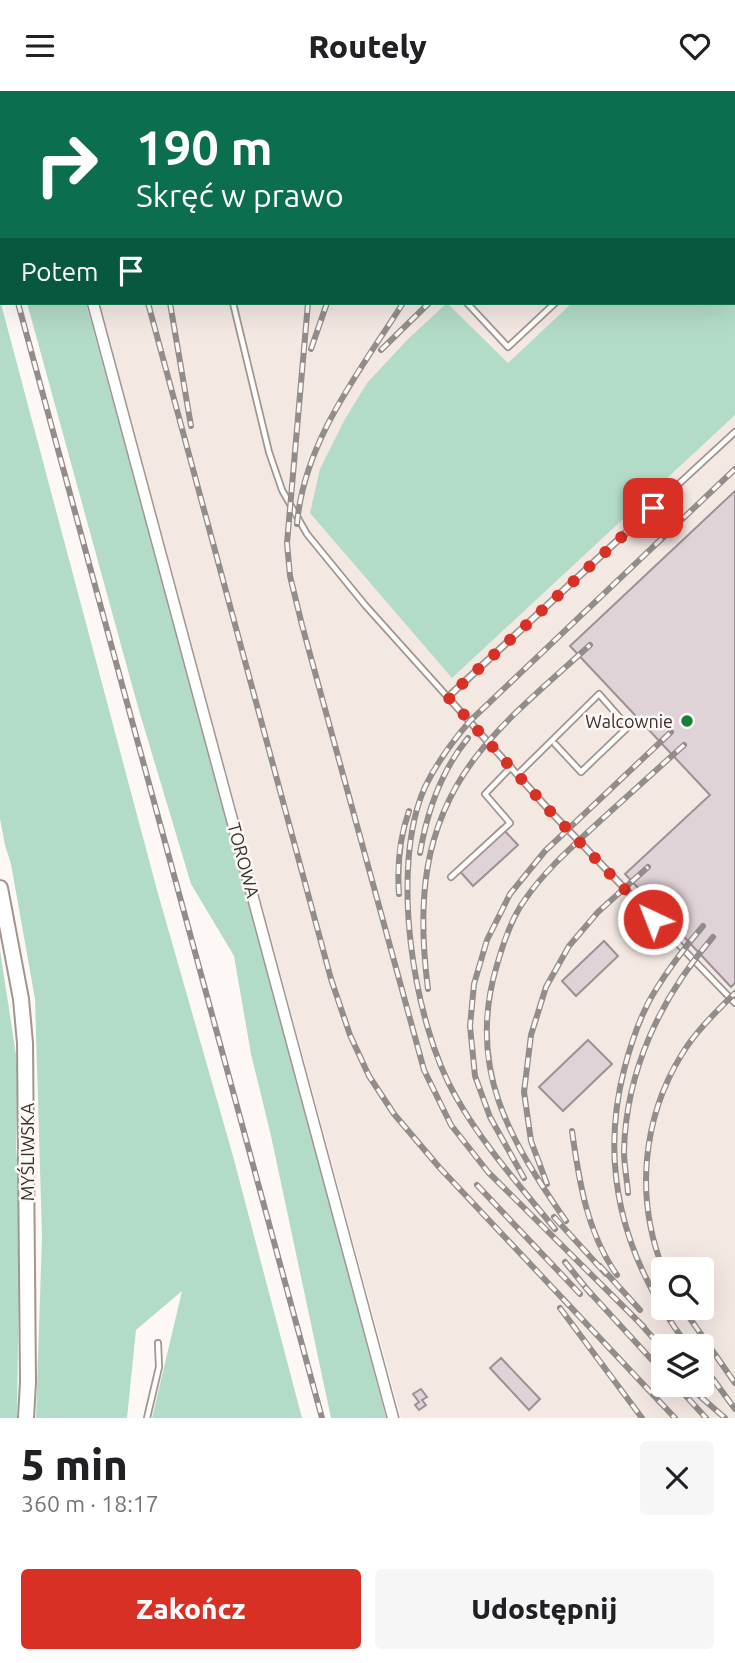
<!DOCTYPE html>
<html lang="pl">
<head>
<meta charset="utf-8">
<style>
	:root { --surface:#fff; --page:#f6f6f6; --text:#202124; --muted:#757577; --accent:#d93025 }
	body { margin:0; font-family:Ubuntu,sans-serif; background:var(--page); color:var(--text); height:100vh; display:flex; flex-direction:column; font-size:26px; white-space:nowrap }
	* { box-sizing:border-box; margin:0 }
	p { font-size:23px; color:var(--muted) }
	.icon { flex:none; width:38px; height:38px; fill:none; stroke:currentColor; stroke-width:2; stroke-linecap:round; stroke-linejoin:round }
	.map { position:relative; height:1327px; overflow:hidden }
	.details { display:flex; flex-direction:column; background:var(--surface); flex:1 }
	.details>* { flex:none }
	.top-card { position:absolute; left:0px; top:0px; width:735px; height:214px; box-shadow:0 7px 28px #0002; background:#0b6e4f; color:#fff; overflow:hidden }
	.controls { position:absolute; left:651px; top:1166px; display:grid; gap:14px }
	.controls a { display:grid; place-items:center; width:63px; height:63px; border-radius:7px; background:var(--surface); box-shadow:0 7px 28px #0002; font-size:35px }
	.pin { position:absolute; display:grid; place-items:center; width:60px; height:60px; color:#fff; margin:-30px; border-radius:14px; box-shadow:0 4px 10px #0006 }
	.me { position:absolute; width:77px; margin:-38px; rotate:317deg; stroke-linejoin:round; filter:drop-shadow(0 0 5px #0008) }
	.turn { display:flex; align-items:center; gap:24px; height:147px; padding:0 21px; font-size:32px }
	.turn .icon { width:91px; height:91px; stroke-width:2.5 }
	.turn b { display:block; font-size:49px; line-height:60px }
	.then { display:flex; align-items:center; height:66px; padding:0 21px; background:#0003; gap:14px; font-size:26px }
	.round { display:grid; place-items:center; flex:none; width:74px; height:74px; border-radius:7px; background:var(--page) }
	.headline { display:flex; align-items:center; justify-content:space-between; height:119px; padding:0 21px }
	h1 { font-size:42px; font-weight:800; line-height:52px }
	.button { display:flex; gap:14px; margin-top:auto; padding:14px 21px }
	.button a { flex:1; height:80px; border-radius:7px; background:var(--accent); color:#fff; font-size:28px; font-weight:800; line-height:80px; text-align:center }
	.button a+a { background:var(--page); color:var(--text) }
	header { display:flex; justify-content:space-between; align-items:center; height:91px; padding:0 21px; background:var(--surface); font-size:32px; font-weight:800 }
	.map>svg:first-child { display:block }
	.built { fill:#f4e8e3; fill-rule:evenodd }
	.green { fill:#b3dcc8 }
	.building { fill:#e0d3d8; stroke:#9c9094; stroke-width:2 }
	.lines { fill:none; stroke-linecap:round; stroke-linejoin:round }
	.lane-casing { stroke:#a19590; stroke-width:8 }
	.street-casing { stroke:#a19590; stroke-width:13 }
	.secondary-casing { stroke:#a19590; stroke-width:18 }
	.lane { stroke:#fff; stroke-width:4.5 }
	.street { stroke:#fff; stroke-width:10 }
	.secondary { stroke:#fff; stroke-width:14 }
	.rail-casing { stroke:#928d8b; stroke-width:6 }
	.rail { stroke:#fdf8f6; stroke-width:3.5; stroke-dasharray:10; stroke-linecap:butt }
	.route { stroke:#d93025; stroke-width:12; stroke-dasharray:0 21.6 }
	.poi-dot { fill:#188136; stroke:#fdf8f6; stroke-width:2.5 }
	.labels { text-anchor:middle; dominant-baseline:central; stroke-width:5; stroke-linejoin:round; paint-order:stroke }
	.poi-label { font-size:18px; fill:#36312f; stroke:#fdf8f6; text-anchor:end }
	.street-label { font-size:18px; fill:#36312f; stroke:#fdf8f6 }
</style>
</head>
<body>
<header><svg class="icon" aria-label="menu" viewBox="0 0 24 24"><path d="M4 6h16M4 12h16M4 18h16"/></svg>Routely<svg class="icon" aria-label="heart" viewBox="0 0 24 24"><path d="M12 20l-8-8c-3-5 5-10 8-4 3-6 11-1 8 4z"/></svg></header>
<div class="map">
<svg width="735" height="1327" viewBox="0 0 735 1327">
	<rect width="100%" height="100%" fill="#fdf8f6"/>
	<path class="built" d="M52,0H735V1327H401L99,212H733V2ZM663,1178H702V1216H663ZM663,1255H702V1293H663Z"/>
	<path class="green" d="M735,59V324L452,587L310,422L320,378L345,328L367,292L408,248L447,212L508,272L572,212H733Z
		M0,209L157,799L233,1065L302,1327H152L182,1200L136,1239L127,1327H36L42,1146L35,908L11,773L5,754L0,728Z
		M27,212H86L277,911L386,1327H331L271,1045L251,963L234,865L191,793L138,616Z
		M0,859L18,977L16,1058L20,1100L17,1327H0Z"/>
	<path class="building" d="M440,0H642L438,2Z
		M735,400V892L731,896L625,783L710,704L570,555Z
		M501,736L518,754L473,795L457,777Z
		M604,850L618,865L576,905L562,890Z
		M588,949L612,973L563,1020L539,996Z
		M501,1267L540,1308L529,1319L490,1277Z
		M421,1298L427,1306L422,1309L426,1314L419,1319L415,1314L419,1311L413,1303Z"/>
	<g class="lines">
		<g class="lane-casing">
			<path id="lane" d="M272,0L273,2
				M248,2L250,0
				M733,45L735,43
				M233,212L269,361L282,399L307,443L365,514L549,719L735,912
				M467,212L508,256L555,212
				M448,606L735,341
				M518,683L599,603L628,636L581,681L555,653
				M451,786L510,732L485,703L511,676
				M147,1327L159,1276L158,1252"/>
		</g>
		<g class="street-casing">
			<path id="street" d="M45,0L46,2
				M93,212L393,1327"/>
		</g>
		<g class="secondary-casing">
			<path id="secondary" d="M0,797L21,908L25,952L28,1291L26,1327"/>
		</g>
		<use href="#lane" class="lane"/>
		<use href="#street" class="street"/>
		<use href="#secondary" class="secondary"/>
		<g class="rail-casing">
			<path id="rail" d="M91,0L92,2
				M113,0L114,2
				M388,2L390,0
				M653,2L655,0
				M0,145L2,152
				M0,170L2,176
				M18,212L322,1327
				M148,212L331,888L350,944L369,985L394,1023L439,1076L675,1327
				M170,212L191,335
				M308,212L287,452L290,485L302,534L424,979L451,1034L488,1081L644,1236
				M311,258L327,212
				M381,259L429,212
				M297,433C304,350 360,280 403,212
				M420,762C427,721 441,680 468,647
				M399,803C397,774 399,748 409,720
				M428,898C417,813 422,737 475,667C507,625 551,590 590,554
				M572,1040C579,1090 587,1142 617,1184
				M524,1087L490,1026L475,985L470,935L474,893L487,849L510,803L545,760L671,641
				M547,1093L531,1050L524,1001L531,944L546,896L569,855L598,821L648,776
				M477,1094L580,1203
				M628,1102C627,1088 624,1074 624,1060C626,979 661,906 713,846
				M554,1126L606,1183
				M566,1130C509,1048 466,976 497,874C503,853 511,828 524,810C545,779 573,755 601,729C629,704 656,679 684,654
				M555,1138C521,1096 483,1054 456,1006C413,932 389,776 425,696C437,671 452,651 470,630L735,378
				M565,1171L591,1203
				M600,1175L640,1219
				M663,1178C635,1107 642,1028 682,963C696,940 716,921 735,902
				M585,1196L663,1281
				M682,1216L735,1292
				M560,1217L642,1327
				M637,1229L663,1258
				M688,1255C626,1173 598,1081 624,979C631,952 640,924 655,900C669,877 686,855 703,835
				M702,1273L735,1318
				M675,1293L706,1327
				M686,1293L725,1327"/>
		</g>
		<use href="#rail" class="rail"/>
	</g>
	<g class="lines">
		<path class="route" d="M653,417L448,606L549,719L653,828"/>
	</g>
	<circle class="poi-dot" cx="687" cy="630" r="7"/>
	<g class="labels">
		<g class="poi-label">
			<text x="673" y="630">Walcownie</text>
		</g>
		<g class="street-label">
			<text transform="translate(244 769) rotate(75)">TOROWA</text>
			<text transform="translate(27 1061) rotate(-90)">MYŚLIWSKA</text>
		</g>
	</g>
</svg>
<div class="controls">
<a><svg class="icon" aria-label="search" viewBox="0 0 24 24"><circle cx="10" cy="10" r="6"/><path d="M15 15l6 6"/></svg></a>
<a><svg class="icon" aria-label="layers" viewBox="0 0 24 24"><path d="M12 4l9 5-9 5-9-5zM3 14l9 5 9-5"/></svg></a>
</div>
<div class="pin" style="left:653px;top:417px;background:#d93025"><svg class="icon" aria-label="arrive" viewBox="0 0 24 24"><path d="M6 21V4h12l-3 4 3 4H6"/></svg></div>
<svg class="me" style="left:653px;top:828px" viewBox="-20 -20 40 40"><circle r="17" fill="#d93025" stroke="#fff" stroke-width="3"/><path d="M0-11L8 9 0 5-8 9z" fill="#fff"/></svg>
<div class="top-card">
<div class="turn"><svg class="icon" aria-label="right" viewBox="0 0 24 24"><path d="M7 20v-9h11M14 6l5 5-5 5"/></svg><div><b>190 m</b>Skręć w prawo</div></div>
<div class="then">Potem<svg class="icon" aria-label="arrive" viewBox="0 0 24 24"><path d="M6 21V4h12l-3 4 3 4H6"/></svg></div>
</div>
</div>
<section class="details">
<div class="headline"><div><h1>5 min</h1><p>360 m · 18:17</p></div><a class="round"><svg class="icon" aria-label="close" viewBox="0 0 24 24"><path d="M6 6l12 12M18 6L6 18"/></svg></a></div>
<div class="button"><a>Zakończ</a><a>Udostępnij</a></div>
</section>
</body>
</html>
